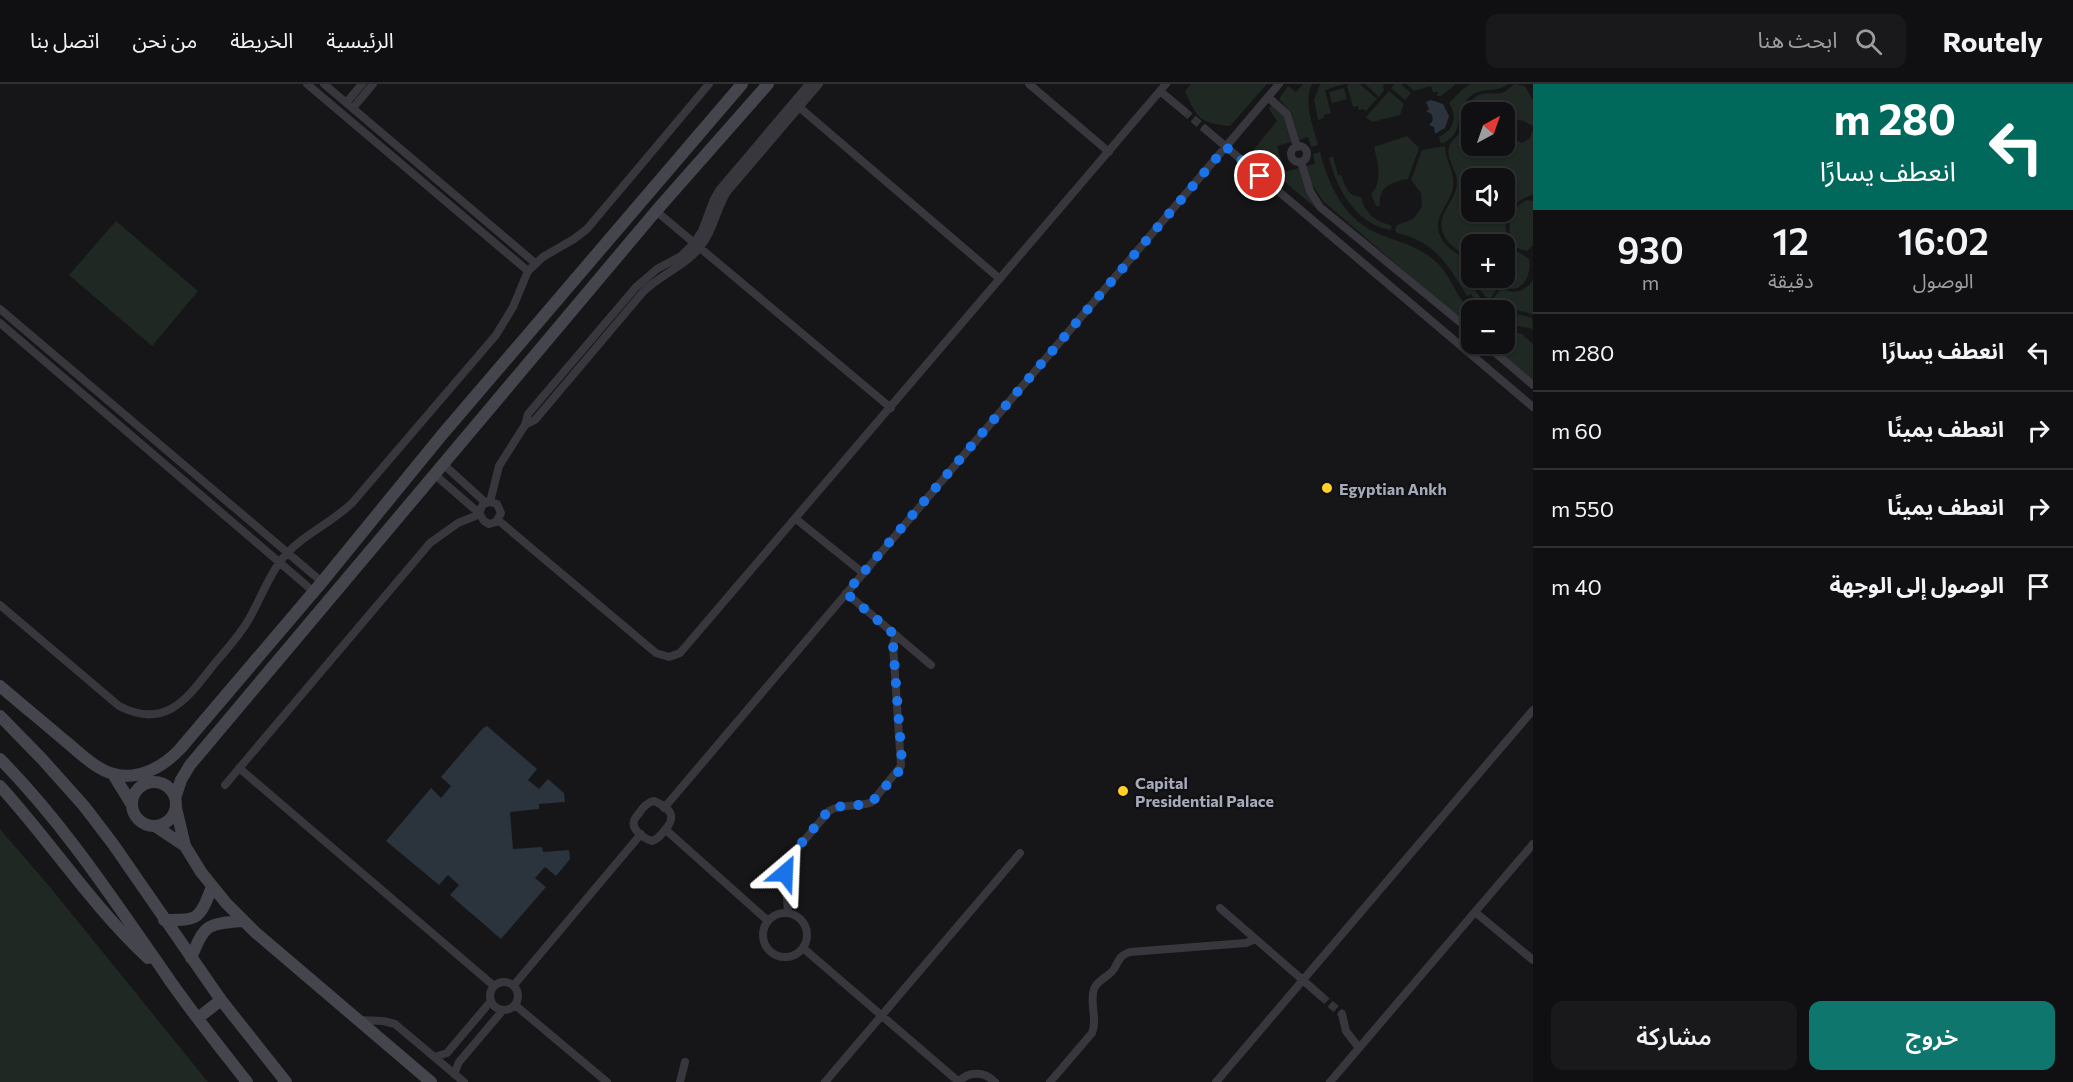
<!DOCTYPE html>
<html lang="ar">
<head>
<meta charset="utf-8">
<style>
	:root { --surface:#101012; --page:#19191b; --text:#f1f3f6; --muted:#9c9d9f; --line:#303032; --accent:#0f766e }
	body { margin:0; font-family:Commissioner,"Noto Sans Arabic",sans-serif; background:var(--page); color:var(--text); direction:rtl; height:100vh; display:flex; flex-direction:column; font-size:22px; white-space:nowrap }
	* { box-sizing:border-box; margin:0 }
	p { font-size:20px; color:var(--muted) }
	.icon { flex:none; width:33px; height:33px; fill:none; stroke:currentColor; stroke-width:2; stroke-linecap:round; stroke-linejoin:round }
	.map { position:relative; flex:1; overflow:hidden; direction:ltr }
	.drawer { display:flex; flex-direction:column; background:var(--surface); width:540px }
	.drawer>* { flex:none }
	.guide { background:#00695c; color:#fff; overflow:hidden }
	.needle { width:39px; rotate:40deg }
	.fabs { position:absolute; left:1461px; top:18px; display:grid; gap:12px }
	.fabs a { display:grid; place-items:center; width:54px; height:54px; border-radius:12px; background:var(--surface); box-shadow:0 2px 4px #0004,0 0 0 2px var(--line); font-size:30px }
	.pin { position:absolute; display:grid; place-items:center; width:51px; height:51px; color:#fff; margin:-26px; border:3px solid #fff; border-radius:50%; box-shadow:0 2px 6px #0007 }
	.me { position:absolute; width:66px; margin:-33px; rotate:26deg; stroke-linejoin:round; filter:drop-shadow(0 0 4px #0008) }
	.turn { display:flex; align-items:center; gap:21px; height:126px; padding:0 18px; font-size:27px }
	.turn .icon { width:78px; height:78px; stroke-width:2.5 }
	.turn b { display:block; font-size:42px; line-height:51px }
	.eta { display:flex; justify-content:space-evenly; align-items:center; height:102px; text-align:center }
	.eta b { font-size:36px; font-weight:600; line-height:42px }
	.primary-button { display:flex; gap:12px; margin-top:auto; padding:12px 18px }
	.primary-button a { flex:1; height:69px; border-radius:12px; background:var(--accent); color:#fff; font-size:24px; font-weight:600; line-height:69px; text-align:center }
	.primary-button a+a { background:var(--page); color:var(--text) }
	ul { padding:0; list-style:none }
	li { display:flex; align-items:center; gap:18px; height:78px; padding:0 18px; border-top:2px solid var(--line) }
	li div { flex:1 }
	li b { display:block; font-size:22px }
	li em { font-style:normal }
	header { display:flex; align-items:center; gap:36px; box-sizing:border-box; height:84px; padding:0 30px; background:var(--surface); border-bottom:2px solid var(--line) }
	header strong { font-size:28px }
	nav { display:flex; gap:33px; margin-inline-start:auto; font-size:21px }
	.search { width:420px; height:54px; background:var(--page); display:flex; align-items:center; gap:15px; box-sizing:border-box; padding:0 21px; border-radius:12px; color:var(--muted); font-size:22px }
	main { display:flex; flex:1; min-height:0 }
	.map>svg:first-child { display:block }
	.green { fill:#1f2822; fill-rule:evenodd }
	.water { fill:#2b333d }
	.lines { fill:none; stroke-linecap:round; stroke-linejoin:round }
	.street-tunnel { stroke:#333438; stroke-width:8; stroke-dasharray:8 4; stroke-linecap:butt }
	.street { stroke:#37373d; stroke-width:8 }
	.secondary { stroke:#44454d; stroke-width:12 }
	.route { stroke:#1a73e8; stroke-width:10; stroke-dasharray:0 18 }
	.poi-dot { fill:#ffd027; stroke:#111113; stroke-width:2 }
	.labels { text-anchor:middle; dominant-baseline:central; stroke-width:4.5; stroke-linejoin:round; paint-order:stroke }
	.poi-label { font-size:16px; font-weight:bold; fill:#a7aab9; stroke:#111113; text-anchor:start }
</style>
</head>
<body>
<header>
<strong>Routely</strong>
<div class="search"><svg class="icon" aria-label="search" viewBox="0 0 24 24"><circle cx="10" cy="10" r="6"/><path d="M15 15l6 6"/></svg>ابحث هنا</div>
<nav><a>الرئيسية</a><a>الخريطة</a><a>من نحن</a><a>اتصل بنا</a></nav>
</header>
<main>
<section class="drawer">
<div class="guide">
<div class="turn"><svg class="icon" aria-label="left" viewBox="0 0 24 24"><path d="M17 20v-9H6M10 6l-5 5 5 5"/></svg><div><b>280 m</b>انعطف يسارًا</div></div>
</div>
<div class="eta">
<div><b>16:02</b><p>الوصول</p></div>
<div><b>12</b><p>دقيقة</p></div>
<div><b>930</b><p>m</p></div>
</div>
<ul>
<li><svg class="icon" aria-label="left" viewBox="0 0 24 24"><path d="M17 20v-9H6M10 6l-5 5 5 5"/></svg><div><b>انعطف يسارًا</b></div><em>280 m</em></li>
<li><svg class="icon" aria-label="right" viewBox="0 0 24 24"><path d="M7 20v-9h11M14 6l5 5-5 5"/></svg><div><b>انعطف يمينًا</b></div><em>60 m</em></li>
<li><svg class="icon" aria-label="right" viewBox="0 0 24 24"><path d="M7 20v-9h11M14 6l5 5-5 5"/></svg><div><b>انعطف يمينًا</b></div><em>550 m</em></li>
<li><svg class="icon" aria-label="arrive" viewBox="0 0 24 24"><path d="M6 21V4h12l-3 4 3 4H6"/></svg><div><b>الوصول إلى الوجهة</b></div><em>40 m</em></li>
</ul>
<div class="primary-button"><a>خروج</a><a>مشاركة</a></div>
</section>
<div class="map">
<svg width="1533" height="998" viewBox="0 0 1533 998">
	<rect width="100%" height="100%" fill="#161618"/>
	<path class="green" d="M1191,0H1267L1230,42C1200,39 1197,35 1185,7Z
		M1303,0H1312C1303,20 1313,41 1318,61L1311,63L1308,53L1299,56L1291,28L1279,15L1288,2L1296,8Z
		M1320,0H1344L1325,6L1331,29L1324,31V34L1318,36L1314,16Z
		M1349,0H1360L1377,15L1366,27L1363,25L1359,26L1358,22L1353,23L1347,2Z
		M1365,0H1384L1383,3L1384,6L1379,13Z
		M1394,0H1401L1411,9L1405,16L1391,4Z
		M1406,0H1456L1441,12H1437L1438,8H1433L1431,2L1414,7Z
		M1471,0H1508C1495,11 1479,0 1466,17C1454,33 1465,50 1441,60L1439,53C1454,46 1458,33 1449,19L1463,5Z
		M1515,0L1525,2L1533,17V42C1525,39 1521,32 1511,40L1509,48L1512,55L1522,59L1529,55L1533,46V110C1513,119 1501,126 1507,151C1508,157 1510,160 1508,165L1505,167L1504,160H1472L1471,180C1463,167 1446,163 1442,146C1438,128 1456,117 1457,99C1458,87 1445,75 1449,63C1451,56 1459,52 1462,45C1466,34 1463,24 1473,15C1483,6 1493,12 1504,8C1508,6 1511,2 1515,0ZM1472,28H1504V62H1472ZM1472,94H1504V128H1472Z
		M1344,4L1347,15L1332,19L1329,8Z
		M1389,7L1404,20L1400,31L1372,38L1366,33Z
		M1272,20L1283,30L1291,58L1277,62L1284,88L1299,84L1304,102L1318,126L1251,69L1277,37L1269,25Z
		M1407,52L1419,64L1408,95C1392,98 1378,102 1380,122H1376L1371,110C1383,98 1378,78 1374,63Z
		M1445,62C1445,76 1455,88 1453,102C1451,120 1434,130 1439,149C1444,165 1459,167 1467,180C1472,188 1471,197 1475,206C1478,211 1483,216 1485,221L1480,225L1471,216L1474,214L1471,210L1467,212C1448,181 1436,158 1397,149L1395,146L1397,141L1413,135L1422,123L1421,109L1411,96L1422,66Z
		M1320,68C1330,105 1345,138 1384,152C1402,159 1419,163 1434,176C1451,190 1455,212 1471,227V244L1323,117L1311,99L1306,82L1315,80L1313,70Z
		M1333,72L1338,91H1341C1345,102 1348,112 1361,113C1365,129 1374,137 1390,141L1392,143L1390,146C1355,139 1337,105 1329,74Z
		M1527,116L1533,117V161L1527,167L1514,163C1506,144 1507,125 1527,116Z
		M116,137L198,207L152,262L69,191Z
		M1518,168L1529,175C1533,200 1511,217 1497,194H1504L1505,171Z
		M1475,194H1493L1499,202L1489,216L1479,205Z
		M1533,196V231C1519,224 1505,228 1491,220V218L1501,204C1513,211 1525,208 1533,196Z
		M1505,229L1522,231L1532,234L1533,245L1505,239Z
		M1505,246L1522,250L1533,260V296L1490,260H1504Z
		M0,745L50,803L208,998H0Z"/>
	<path class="water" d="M1431,16L1443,20L1449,32L1445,44L1435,50L1434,43L1429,41L1432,38C1434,32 1431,28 1426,28L1429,25L1426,18Z
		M487,642L537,685L528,696L539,705L548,695L564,709L565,718L539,720V725L510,728L513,765L542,763L543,768L569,766L570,775L556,792L545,783L535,794L546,803L501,855L450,811L459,801L448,791L439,801L386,757L431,704L441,714L451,702L441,693L483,644Z"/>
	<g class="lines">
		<path class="street-tunnel" d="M1184,27L1205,45
			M1321,912L1342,930"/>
		<path class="street" d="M307,0L528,187
			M324,0L535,179
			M1029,0L1109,68
			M1160,7L1184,27
			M1268,13L1287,30L1297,63
			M346,19L362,0
			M799,23L1000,195
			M353,24L373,0
			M1205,45L1533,323
			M1291 70a8 8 0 1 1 16 0a8 8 0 1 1-16 0Z
			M1301,78L1310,107L1320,123L1472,248
			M656,127L891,324
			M0,225L322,498
			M0,239L314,508
			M1485,260L1533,301
			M525,341L535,336L643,208C661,190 686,182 701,162C714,146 716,125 727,108L819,0
			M443,380L486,419
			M434,390L479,429L484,437L489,440L496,438L501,429L497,420L490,418L483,420L479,429
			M490,418L499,382L525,341L528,330L636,203L657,185L681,172L694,159L702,147L714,115L720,105L809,0
			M796,435L863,489
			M498,436L656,569L669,573L680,569L1166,0
			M846,509L931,581
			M0,521L119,622C167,647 189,612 215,579C227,565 240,551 249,535C260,516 268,493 282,475C301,451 331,440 353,418L496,251L513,223L528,187L543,173L574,155L587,145L709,0
			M239,684L494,902
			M225,701L430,459L458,439L480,430
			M654,717C670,724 678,732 664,747C660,752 658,755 652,757C645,755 631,746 634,737C635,733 640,729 642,725C646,721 648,718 654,717Z
			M664,724L1279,0
			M666,746L767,836
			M1220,824L1321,912
			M788,828L785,789L787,777L829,727C842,719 858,724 872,718L901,682L893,561L896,551
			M1475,828L1533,876
			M763 851a22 22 0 1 1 44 0a22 22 0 1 1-44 0Z
			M803,864L959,998
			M490 912a14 14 0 1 1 28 0a14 14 0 1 1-28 0Z
			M514,901L641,750
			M515,921L607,998
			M1342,930L1346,947L1359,964
			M358,936L383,937L395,940L464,998
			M435,973L447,969L491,917
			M454,990L459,978L503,926
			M680,998L685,978
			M825,998L1020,769
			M958,998C969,987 984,987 995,998
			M1050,998L1092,949C1098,935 1089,919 1094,905C1098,895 1109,893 1114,885C1119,876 1120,871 1130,868L1246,859L1255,855
			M1216,998L1533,626
			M1330,998L1533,760"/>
		<path class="secondary" d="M0,602C21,620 43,638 64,656C78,667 96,686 114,690C139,697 164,682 180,665L322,498L441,352L742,0
			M0,632L42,675L84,722L113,760L221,916L286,998
			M0,675C63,739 111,812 162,885C188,924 218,961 247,998
			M113,690L132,721
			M132 720a22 22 0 1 1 44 0a22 22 0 1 1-44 0Z
			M0,702C51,758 92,822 148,874
			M175,714L181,696L190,681L656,127L768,0
			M176,724L185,762L201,788L226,819L255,848L431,998
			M155,742L185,762
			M164,836C199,836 199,836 212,803
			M191,874C205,840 206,840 243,837
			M198,934L221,916"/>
	</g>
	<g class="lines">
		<path class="route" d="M785,789L789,774L829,726C842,719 858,724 872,718L900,686L902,678L893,561L896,552L846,509L1226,63L1260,92"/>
	</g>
	<g class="poi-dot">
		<circle cx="1327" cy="404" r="6"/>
		<circle cx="1123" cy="707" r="6"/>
	</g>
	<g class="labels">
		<g class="poi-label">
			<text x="1339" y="404">Egyptian Ankh</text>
			<text x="1135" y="698">Capital<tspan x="1135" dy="18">Presidential Palace</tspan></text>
		</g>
	</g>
</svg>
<div class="fabs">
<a><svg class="needle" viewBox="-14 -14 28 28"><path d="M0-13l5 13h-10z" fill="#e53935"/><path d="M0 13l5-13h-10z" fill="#9c9d9f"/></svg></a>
<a><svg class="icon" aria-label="sound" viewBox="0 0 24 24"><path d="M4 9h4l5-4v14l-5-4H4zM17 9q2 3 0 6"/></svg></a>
<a>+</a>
<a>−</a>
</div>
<div class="pin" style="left:1260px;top:92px;background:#d93025"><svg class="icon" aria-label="arrive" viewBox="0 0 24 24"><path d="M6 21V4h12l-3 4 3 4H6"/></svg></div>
<svg class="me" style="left:785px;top:789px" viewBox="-20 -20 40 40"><path d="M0-17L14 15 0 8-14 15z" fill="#1a73e8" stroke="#fff" stroke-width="4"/></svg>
</div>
</main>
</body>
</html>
